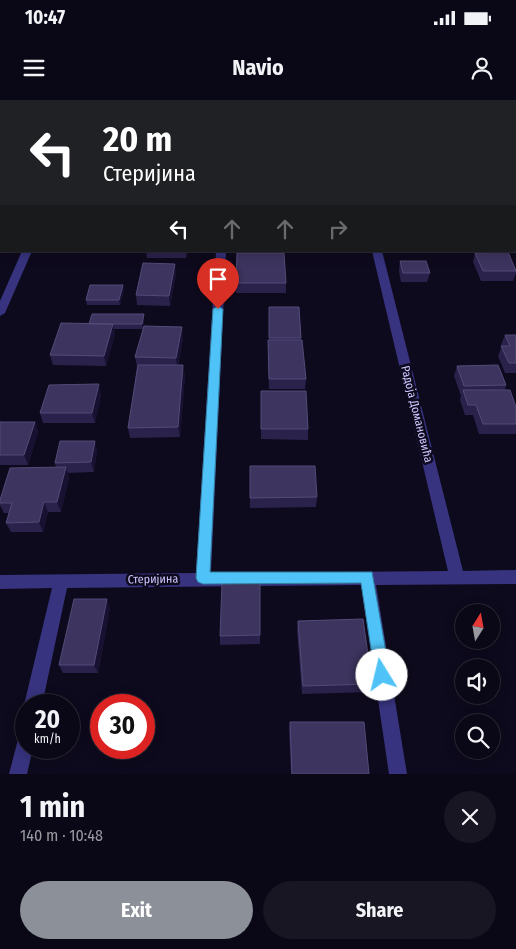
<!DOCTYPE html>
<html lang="en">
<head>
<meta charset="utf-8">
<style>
	:root { --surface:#0a0816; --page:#181623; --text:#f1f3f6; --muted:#999aa1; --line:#2a2935; --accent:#8c9099 }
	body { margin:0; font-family:"Fira Sans Condensed",sans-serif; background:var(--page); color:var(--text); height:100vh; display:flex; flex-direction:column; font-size:19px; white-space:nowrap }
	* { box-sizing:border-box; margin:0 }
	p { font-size:16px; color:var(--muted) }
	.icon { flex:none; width:28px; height:28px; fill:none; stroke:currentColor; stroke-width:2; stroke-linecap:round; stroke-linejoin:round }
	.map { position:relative; height:674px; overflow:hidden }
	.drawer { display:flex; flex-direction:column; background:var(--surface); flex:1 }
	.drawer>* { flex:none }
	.top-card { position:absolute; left:0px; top:0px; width:516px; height:152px; box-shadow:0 2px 12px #0003,0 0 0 1px var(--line); background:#202124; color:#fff; overflow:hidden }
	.needle { width:32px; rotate:11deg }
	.controls { position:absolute; left:455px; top:504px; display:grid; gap:10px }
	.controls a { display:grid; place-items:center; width:45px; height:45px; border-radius:50%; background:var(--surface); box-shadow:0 2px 12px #0003,0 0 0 1px var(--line); font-size:25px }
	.speed { position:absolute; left:15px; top:594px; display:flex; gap:10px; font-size:25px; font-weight:700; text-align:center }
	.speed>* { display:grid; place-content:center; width:65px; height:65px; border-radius:50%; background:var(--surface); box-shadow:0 2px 12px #0003,0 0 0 1px var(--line); line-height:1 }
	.speed small { font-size:12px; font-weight:400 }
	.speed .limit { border:8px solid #d22; background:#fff; color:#111 }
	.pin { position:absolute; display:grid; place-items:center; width:42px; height:42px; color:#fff; margin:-51px -21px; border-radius:50% 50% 50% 0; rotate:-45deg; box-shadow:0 0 5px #0007 }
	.pin .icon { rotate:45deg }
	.me { position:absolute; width:55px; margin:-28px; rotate:351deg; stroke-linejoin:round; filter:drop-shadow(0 0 4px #0008) }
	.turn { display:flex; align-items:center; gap:18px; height:105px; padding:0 20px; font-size:22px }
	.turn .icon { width:65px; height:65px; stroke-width:2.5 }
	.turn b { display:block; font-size:35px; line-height:42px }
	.lanes { display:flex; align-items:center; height:48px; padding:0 20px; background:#0003; justify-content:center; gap:25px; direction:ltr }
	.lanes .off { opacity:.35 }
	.round { display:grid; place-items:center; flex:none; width:52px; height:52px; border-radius:26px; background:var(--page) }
	.head { display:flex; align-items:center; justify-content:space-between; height:85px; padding:0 20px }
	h1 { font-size:30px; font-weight:700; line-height:38px }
	.button { display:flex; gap:10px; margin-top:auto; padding:10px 20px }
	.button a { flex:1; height:58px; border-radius:30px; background:var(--accent); color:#fff; font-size:20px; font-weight:700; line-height:58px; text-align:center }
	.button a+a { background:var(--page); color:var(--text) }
	.status { display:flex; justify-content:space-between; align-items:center; height:35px; padding:0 25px; background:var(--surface); direction:ltr }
	.status svg { height:14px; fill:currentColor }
	header { display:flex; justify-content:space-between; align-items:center; height:65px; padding:0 20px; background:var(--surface); font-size:22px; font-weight:700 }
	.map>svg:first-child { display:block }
	.green { fill:#0d2726 }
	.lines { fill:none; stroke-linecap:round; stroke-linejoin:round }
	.lane { fill:#37337e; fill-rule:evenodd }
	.street { fill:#37337e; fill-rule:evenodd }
	.wall { fill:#2b224c }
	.shaded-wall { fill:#181131 }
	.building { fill:#3d345f; stroke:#534b78 }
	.route { fill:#4fc3f7; stroke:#337fa1 }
	.labels { text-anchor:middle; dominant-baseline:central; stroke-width:5; stroke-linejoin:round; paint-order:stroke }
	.street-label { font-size:12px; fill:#cdc6ff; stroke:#0e0a1d }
</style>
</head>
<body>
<div class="status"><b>10:47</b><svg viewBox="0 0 49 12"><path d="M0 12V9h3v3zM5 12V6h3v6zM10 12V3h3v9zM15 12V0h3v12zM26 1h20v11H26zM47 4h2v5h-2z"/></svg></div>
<header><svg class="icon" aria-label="menu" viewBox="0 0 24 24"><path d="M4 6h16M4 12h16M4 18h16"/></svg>Navio<svg class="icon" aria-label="person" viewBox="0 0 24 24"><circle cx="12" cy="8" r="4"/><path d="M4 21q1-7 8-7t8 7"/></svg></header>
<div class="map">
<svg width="516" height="674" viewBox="0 0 516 674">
	<rect width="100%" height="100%" fill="#0e0a1d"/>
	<path class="green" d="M0,0H196L1,3Z"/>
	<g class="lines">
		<path class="lane" d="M0,8H1V13H0Z"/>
		<path class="street" d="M448,0H455V1H449Z
			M515,115L516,116V123L515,122Z
			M22,151H32L5,213L0,216V201Z
			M216,151H226L211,473L448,471L372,151H382L463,471L516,470V484L376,485L407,674H389L361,485L67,488L42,605H26V610L24,605L52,488L0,489V475L196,473Z
			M26,629V648H33L27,674H9L20,632Z"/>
	</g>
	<path class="wall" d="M515,11L516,12V25H515Z
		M515,31L516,33V64H515Z
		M0,77H1V99H0Z
		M146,151H187L186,158H147Z
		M475,153L516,169V173L513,181H481L473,162Z
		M400,161L430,173L427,182H401L399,171Z
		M176,174L170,206L137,205L136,195Z
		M236,183H286V193H236Z
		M124,190L120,205H87L86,200Z
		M269,207H299L301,240L306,279L305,289H269L268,250V240H269Z
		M144,214V219L143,229H114L115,234L106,266L53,265L50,255L90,224Z
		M505,235H516V273H505L498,256L502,246L501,245Z
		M183,238L178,265L185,275L180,337L130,338L128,328L137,267L135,257Z
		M457,266L506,285L505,290L516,307V334H479L473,315H465L460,300L461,296L454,276Z
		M261,291L308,329V340L261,339Z
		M101,295L95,323H43L40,313Z
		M0,322H35L38,332L28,365H0Z
		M97,351L94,372L67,373L69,377L61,412H48L43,432H11L6,423L9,413H4L0,405V400L56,368L55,363Z
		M250,366L317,397L316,407L250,408Z
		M260,483V544L220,545V536Z
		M110,508L98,573H63L59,565Z
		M298,521L372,584L370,592L302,594L297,530Z
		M290,622L369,674H291L289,629Z"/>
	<path class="shaded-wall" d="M1,117V130L0,126V120Z
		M175,164L176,174L170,206L169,196Z
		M123,185L124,190L120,205L119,200Z
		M144,214V219L143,229L142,224Z
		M113,224L115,234L106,266L104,256Z
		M182,227L183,238L177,268L176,258Z
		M183,265L185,275L180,337L178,327Z
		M99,284L101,295L95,323L92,313Z
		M35,322L38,332L28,365L24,355Z
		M95,341L97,351L94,372L91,362Z
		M66,367L69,377L61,412L57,402Z
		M44,402L48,412L43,432L39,422Z
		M107,499L110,508L98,573L94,565Z"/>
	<path class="building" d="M255,0H278V1H255Z
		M292,0H329V1H293Z
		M398,0H418L419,1H398Z
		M478,0H507L508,1H479Z
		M515,38H516V55H515Z
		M515,65H516V75H515Z
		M0,77H1V90H0Z
		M0,107H1V117L0,120Z
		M508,152L516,171H483L475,153Z
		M237,153H284L286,183H236Z
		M400,161H426L430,173H403Z
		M143,163L175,164L169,196L136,195Z
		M90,185H123L119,200H86Z
		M269,207H299L301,238H269Z
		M92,214H144L142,224H89Z
		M61,223L113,224L104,256L50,255Z
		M144,226L182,227L176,258L135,257Z
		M505,235H516V263H509L501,246H510Z
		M268,240H302L306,279H269Z
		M138,265H183L178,327L128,328Z
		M498,265L506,285L464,286L457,266Z
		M99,284L92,313H40L49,285Z
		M463,290H510L516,307V324H483L476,305H468Z
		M261,291H306L308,329H261Z
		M0,322H35L24,355H0Z
		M60,341H95L91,362L55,363Z
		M250,366H315L317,397L250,398Z
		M66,367L57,402H44L39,422L6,423L12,403H0V400L10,368Z
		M260,483V535L220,536L222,484Z
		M74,499H107L94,565H59Z
		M363,519L372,584L303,586L298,521Z
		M290,622H364L369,674H292Z"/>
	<path class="route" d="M218,206L223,209L210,472H372L390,575L388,581L382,583L377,581L375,575L361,483L203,484L198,482L196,478L213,209Z"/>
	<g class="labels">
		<g class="street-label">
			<text transform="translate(417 314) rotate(76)">Радоја Домановића</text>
			<text transform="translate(153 479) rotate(-1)">Стеријина</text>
		</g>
	</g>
</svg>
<div class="controls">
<a><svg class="needle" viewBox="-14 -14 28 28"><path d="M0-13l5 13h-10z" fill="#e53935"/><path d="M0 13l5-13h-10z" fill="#999aa1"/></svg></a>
<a><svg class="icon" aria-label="sound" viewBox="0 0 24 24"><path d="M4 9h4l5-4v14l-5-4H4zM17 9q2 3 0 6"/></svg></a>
<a><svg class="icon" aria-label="search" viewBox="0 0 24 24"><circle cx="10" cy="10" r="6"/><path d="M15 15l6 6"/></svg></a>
</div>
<div class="speed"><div>20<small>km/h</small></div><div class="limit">30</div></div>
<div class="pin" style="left:218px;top:209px;background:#d93025"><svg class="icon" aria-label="arrive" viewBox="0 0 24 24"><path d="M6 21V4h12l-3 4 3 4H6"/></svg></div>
<svg class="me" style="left:382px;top:575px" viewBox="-20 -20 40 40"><circle r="19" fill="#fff"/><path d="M0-13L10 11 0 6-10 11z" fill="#4fc3f7"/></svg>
<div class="top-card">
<div class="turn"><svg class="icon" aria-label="left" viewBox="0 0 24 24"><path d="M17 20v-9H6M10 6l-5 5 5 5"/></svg><div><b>20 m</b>Стеријина</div></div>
<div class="lanes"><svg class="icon" aria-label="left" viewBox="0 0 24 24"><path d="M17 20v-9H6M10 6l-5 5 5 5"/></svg><svg class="icon off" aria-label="ahead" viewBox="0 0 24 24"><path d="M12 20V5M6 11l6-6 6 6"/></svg><svg class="icon off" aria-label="ahead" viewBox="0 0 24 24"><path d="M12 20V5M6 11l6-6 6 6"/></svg><svg class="icon off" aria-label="right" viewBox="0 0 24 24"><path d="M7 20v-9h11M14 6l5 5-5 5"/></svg></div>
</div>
</div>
<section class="drawer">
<div class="head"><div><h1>1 min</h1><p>140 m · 10:48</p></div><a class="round"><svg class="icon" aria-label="close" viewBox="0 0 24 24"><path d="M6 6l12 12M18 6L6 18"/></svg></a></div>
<div class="button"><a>Exit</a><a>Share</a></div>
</section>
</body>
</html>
